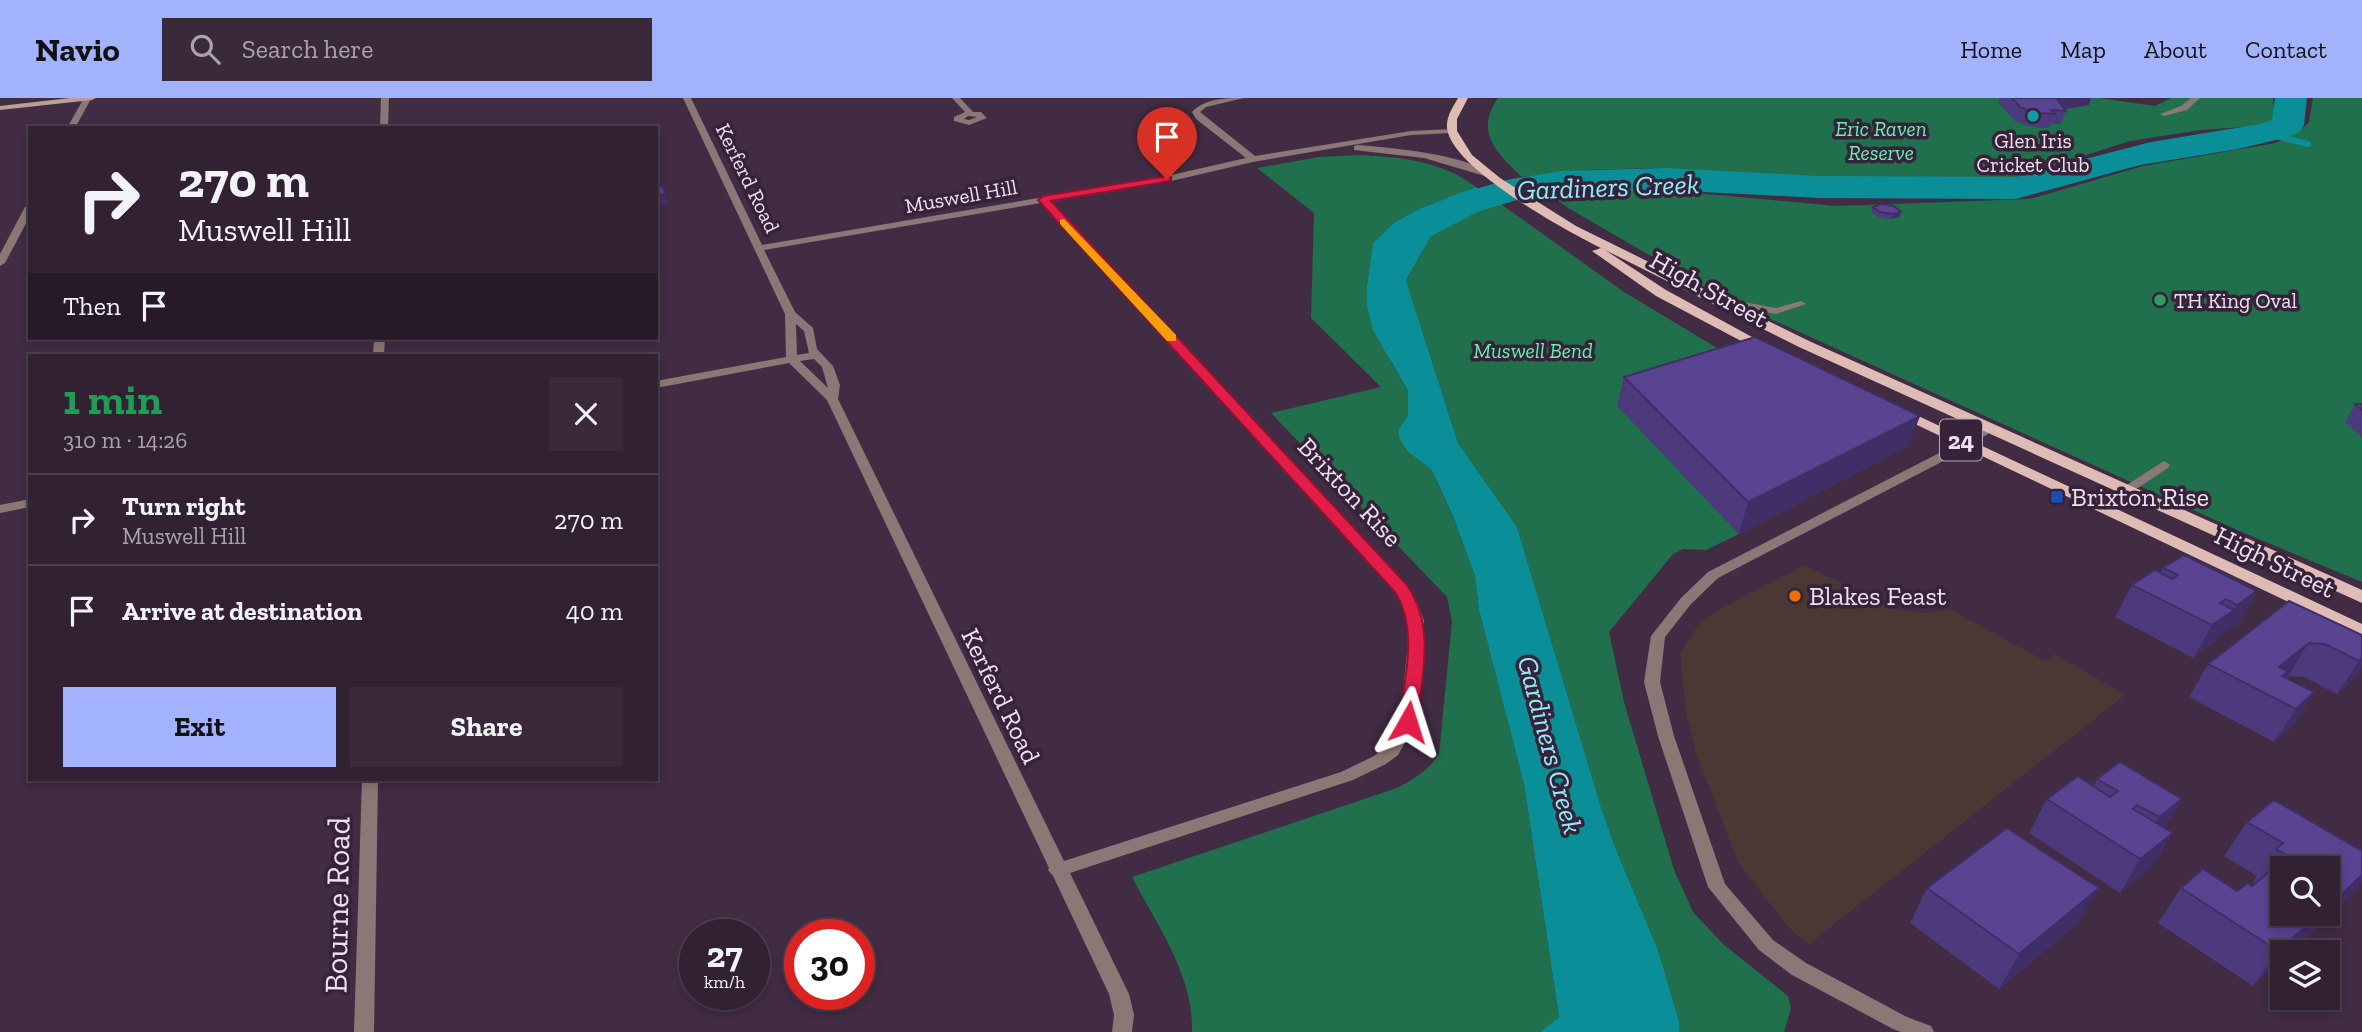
<!DOCTYPE html>
<html lang="en">
<head>
<meta charset="utf-8">
<style>
	:root { --surface:#312132; --page:#39293a; --text:#f1f3f6; --muted:#a8a3ac; --line:#4c3e4d; --accent:#a2b2fd }
	body { margin:0; font-family:"Zilla Slab",serif; background:var(--page); color:var(--text); height:100vh; display:flex; flex-direction:column; font-size:26px; white-space:nowrap }
	* { box-sizing:border-box; margin:0 }
	p { font-size:23px; color:var(--muted) }
	.icon { flex:none; width:38px; height:38px; fill:none; stroke:currentColor; stroke-width:2; stroke-linecap:round; stroke-linejoin:round }
	.map { position:relative; flex:1; overflow:hidden }
	.drawer { position:absolute; left:28px; top:256px; width:630px; height:427px; display:flex; flex-direction:column; background:var(--surface); border-radius:0px; box-shadow:0 4px 10px #0003,0 0 0 2px var(--line) }
	.drawer>* { flex:none }
	.top-card { position:absolute; left:28px; top:28px; width:630px; height:214px; border-radius:0px; box-shadow:0 4px 10px #0003,0 0 0 2px var(--line); background:#312132; color:var(--text); overflow:hidden }
	.fabs { position:absolute; left:2270px; top:758px; display:grid; gap:14px }
	.fabs a { display:grid; place-items:center; width:70px; height:70px; border-radius:0px; background:var(--surface); box-shadow:0 4px 10px #0003,0 0 0 2px var(--line); font-size:35px }
	.speed { position:absolute; left:679px; top:821px; display:flex; gap:14px; font-size:35px; font-weight:700; text-align:center }
	.speed>* { display:grid; place-content:center; width:91px; height:91px; border-radius:50%; background:var(--surface); box-shadow:0 4px 10px #0003,0 0 0 2px var(--line); line-height:1 }
	.speed small { font-size:18px; font-weight:400 }
	.speed .limit { border:10px solid #d22; background:#fff; color:#111 }
	.pin { position:absolute; display:grid; place-items:center; width:60px; height:60px; color:#fff; margin:-72px -30px; border-radius:50% 50% 50% 0; rotate:-45deg; box-shadow:0 0 7px #0007 }
	.pin .icon { rotate:45deg }
	.me { position:absolute; width:77px; margin:-38px; rotate:6deg; stroke-linejoin:round; filter:drop-shadow(0 0 5px #0008) }
	.turn { display:flex; align-items:center; gap:24px; height:147px; padding:0 35px; font-size:32px }
	.turn .icon { width:91px; height:91px; stroke-width:2.5 }
	.turn b { display:block; font-size:49px; line-height:60px }
	.then { display:flex; align-items:center; height:66px; padding:0 35px; background:#0003; gap:14px; font-size:26px }
	.round { display:grid; place-items:center; flex:none; width:74px; height:74px; border-radius:0px; background:var(--page) }
	.overview { display:flex; align-items:center; justify-content:space-between; height:119px; padding:0 35px }
	h1 { font-size:42px; font-weight:800; line-height:52px; color:#1e9e55 }
	.cta { display:flex; gap:14px; margin-top:auto; padding:14px 35px }
	.cta a { flex:1; height:80px; border-radius:0px; background:var(--accent); color:#111; font-size:28px; font-weight:800; line-height:80px; text-align:center }
	.cta a+a { background:var(--page); color:var(--text) }
	ul { padding:0; list-style:none }
	li { display:flex; align-items:center; gap:21px; height:91px; padding:0 35px; border-top:2px solid var(--line) }
	li div { flex:1 }
	li b { display:block; font-size:26px }
	li em { font-style:normal }
	header { display:flex; align-items:center; gap:42px; box-sizing:border-box; height:98px; padding:0 35px; background:var(--accent); color:#111 }
	header strong { font-size:33px }
	nav { display:flex; gap:38px; margin-inline-start:auto; font-size:24px }
	.search { width:490px; height:63px; background:var(--page); display:flex; align-items:center; gap:18px; box-sizing:border-box; padding:0 24px; border-radius:0px; color:var(--muted); font-size:26px }
	.map>svg:first-child { display:block }
	.industrial { fill:#4b3734 }
	.green { fill:#20704d }
	.water { fill:#0a8f98 }
	.lines { fill:none; stroke-linecap:round; stroke-linejoin:round }
	.stream { stroke:#0a8f98; stroke-width:6 }
	.river { fill:#0a8f98; fill-rule:evenodd }
	.lane { fill:#8a7876; fill-rule:evenodd }
	.street { fill:#8a7876; fill-rule:evenodd }
	.secondary { fill:#b99e9a; fill-rule:evenodd }
	.primary { fill:#debbb5; fill-rule:evenodd }
	.wall { fill:#4d3a7d }
	.shaded-wall { fill:#3f2f66 }
	.building { fill:#5a4391; stroke:#3f2f66; stroke-width:2 }
	.route { fill:#e11d48; stroke:#92132f; stroke-width:2 }
	.slow { fill:#f59e0b }
	.culture-dot { fill:#0f9aa8; stroke:#362239; stroke-width:2.5 }
	.leisure-dot { fill:#2e9e5b; stroke:#362239; stroke-width:2.5 }
	.transit-dot { fill:#1a4fb4; stroke:#362239; stroke-width:2.5 }
	.food-dot { fill:#e8710a; stroke:#362239; stroke-width:2.5 }
	.labels { text-anchor:middle; dominant-baseline:central; stroke-width:7; stroke-linejoin:round; paint-order:stroke }
	.far-park-label { font-size:21px; font-style:italic; fill:#65f1af; stroke:#362239 }
	.far-poi-label { font-size:21px; fill:#eee1f0; stroke:#362239 }
	.far-street-label { font-size:21px; fill:#eee1f0; stroke:#362239 }
	.shield { fill:#362239; stroke:#b7a8b9; stroke-width:2 }
	.shield-label { font-size:24px; font-weight:bold; fill:#eee1f0 }
	.street-label { font-size:26px; fill:#eee1f0; stroke:#362239 }
	.poi-label { font-size:26px; fill:#eee1f0; stroke:#362239; text-anchor:start }
	.water-label { font-size:28px; font-style:italic; fill:#8eeff8; stroke:#362239 }
	.near-street-label { font-size:32px; fill:#eee1f0; stroke:#362239 }
</style>
</head>
<body>
<header>
<strong>Navio</strong>
<div class="search"><svg class="icon" aria-label="search" viewBox="0 0 24 24"><circle cx="10" cy="10" r="6"/><path d="M15 15l6 6"/></svg>Search here</div>
<nav><a>Home</a><a>Map</a><a>About</a><a>Contact</a></nav>
</header>
<div class="map">
<svg width="2362" height="934" viewBox="0 0 2362 934">
	<rect width="100%" height="100%" fill="#412c43"/>
	<path class="industrial" d="M1804,467L1894,511L1924,515L1950,511L2045,563L2055,556L2125,597L1809,846L1790,831L1739,766L1696,655L1686,615L1680,555L1699,526L1718,512Z"/>
	<path class="green" d="M1498,0H2099L2155,8L2171,0H2273L2275,22L2258,28L2201,32L2130,43L2007,82L1818,83L1655,70L1588,72L1522,79C1497,55 1474,34 1498,0Z
		M2313,0H2362V484L2237,432L1722,199L1568,110L1547,94L1631,89L1836,108L2030,101L2143,68L2276,45L2301,32L2309,24Z
		M1359,57C1402,59 1442,63 1476,89L1421,110L1373,145L1367,187L1392,266L1408,293V317L1399,331L1408,354L1432,372L1453,418L1475,478L1479,512L1524,686L1559,921L1540,934H1192C1194,878 1157,827 1132,779L1397,690C1414,681 1428,673 1439,656L1452,524L1447,499L1271,315L1381,289L1311,220L1314,115L1257,70L1319,59Z
		M1498,104L1624,194L1747,268L1618,308L1739,436L1706,452L1683,451L1673,456L1609,534L1624,604L1674,772L1693,814L1723,846L1788,898L1791,910L1784,934H1679V923L1658,852L1615,749L1601,709L1517,429L1458,345L1406,182L1434,133Z"/>
	<path class="water" d="M1476,89L1498,104L1434,133L1406,182L1458,345L1517,429L1601,709L1615,749L1658,852L1679,923V934H1540L1559,920L1524,686L1479,512L1475,478L1453,418L1432,372L1408,354L1399,339V331L1408,317V293L1373,232L1367,207V187L1373,145L1394,125L1421,110Z"/>
	<g class="lines">
		<path class="stream" d="M2269,36L2308,46"/>
		<path class="river" d="M2275,0H2307L2304,27L2300,34L2284,40L2238,51L2140,67L2016,101L1819,100L1666,92L1562,94L1517,102L1477,114L1433,137L1419,140L1405,137L1400,129L1405,121L1451,98L1511,81L1562,73L1666,70L1819,78L2016,79L2151,44L2260,26L2272,22Z"/>
		<path class="lane" d="M2191,0H2200L2187,12L2164,18L2160,16L2181,8Z
			M1717,199L1776,210L1801,203L1806,206L1776,216L1713,204L1712,202Z
			M2164,363L2170,367L2168,370L2106,411L2101,412L2094,408Z"/>
		<path class="street" d="M84,0L91,1L75,30H67Z
			M381,0H389L388,30H380Z
			M683,0H691L762,147L1167,78L1246,60L1196,21L1192,14C1205,0 1226,0 1244,0L1206,9L1200,14L1255,58L1411,33L1452,31L1456,33L1452,35L1411,37L1253,64L1167,84L1050,104L1391,469L1418,506L1424,523L1416,624L1398,657L1386,666L1353,682L1070,775L1129,896L1134,917L1132,934H1112L1114,917L1109,896L1053,778L1048,772L1049,770L827,302L789,265L656,290V283L786,259L785,216ZM1041,105L1381,475L1404,507L1410,523L1400,624L1386,649L1374,658L1341,674L1064,763L838,301L840,287L833,268L817,251L813,230L795,214L764,152ZM796,226L804,233L809,255L797,257ZM814,261L822,269L828,290L800,263Z
			M952,0H960L973,14H981L987,20L969,27L954,23V19L965,14ZM968,18L977,19L969,22L964,21Z
			M1357,47C1394,50 1463,56 1492,76L1488,79L1424,60L1354,52V48Z
			M30,106V118L5,165L0,168V156L25,109Z
			M374,240H385L384,257H373Z
			M1990,325L1996,329L1994,332L1953,358L1718,480L1691,506L1665,539L1660,584L1674,638L1725,786L1773,842L1806,865L1907,919L1931,928L1934,934H1901L1893,931L1792,877L1759,852L1708,789L1658,638L1644,584L1651,538L1681,500L1708,474L1945,352Z
			M30,401V409L0,415V407Z
			M362,681H378L374,934H354Z"/>
		<path class="secondary" d="M70,0H96L92,2L0,12V8Z"/>
		<path class="primary" d="M1458,0H1468L1457,21V33L1472,57L1500,80L1576,128L1809,243L2362,492V505L1799,249L1605,152L1666,192L1774,251L1767,255L1762,254L1656,198L1592,153L1601,150C1565,132 1451,70 1447,30C1446,19 1453,9 1458,0Z
			M1897,308L2362,526V539L1892,315L1890,312L1892,309Z"/>
	</g>
	<path class="wall" d="M2000,0H2091L2089,7L2065,11L2066,13L2061,26H2051L2049,30L2032,29L2015,23L1998,4Z
		M1873,109L1901,114L1899,119L1891,121L1878,119L1871,114Z
		M1624,279L1909,348L1739,436L1617,308Z
		M2355,306H2362V340L2345,324Z
		M2163,470L2257,493L2238,525L2218,539L2215,544L2193,560L2115,519L2132,487L2160,475Z
		M2289,503L2362,537L2357,578L2337,596L2304,579L2288,578L2285,580L2314,594L2293,628L2274,644L2189,599L2208,566Z
		M2097,681L2182,701L2164,730L2173,735L2151,769L2120,795L2029,735L2047,701L2094,688Z
		M2274,702L2352,797L2290,854H2282L2253,888L2158,825L2181,790L2237,793L2254,786L2252,785L2257,778L2224,758L2247,724Z
		M1927,790H2099L2078,825L1999,891L1910,825Z"/>
	<path class="shaded-wall" d="M2056,0H2091L2089,7L2058,12Z
		M665,96L668,106L656,108V97Z
		M1901,114L1899,119L1891,121L1893,116Z
		M1920,318L1909,348L1739,436L1748,404Z
		M2257,493L2238,525L2218,539L2237,507Z
		M2234,512L2215,544L2193,560L2212,527Z
		M2309,545L2288,578L2282,583L2279,569Z
		M2362,560V571L2357,578L2337,596L2359,563Z
		M2314,594L2293,628L2274,644L2296,611Z
		M2182,701L2161,735L2138,753L2159,719Z
		M2173,735L2151,769L2120,795L2140,761Z
		M2362,777V784L2352,797L2290,854H2282V861L2253,888L2278,853L2320,816H2328V809Z
		M2099,790L2078,825L1999,891L2019,856Z"/>
	<path class="building" d="M2012,0H2056L2066,13L2051,12L2055,16L2037,15L2020,9Z
		M663,88L665,96L656,97V89Z
		M1881,106L1894,108L1901,114L1893,116L1880,114L1873,109Z
		M1755,239L1920,318L1748,404L1624,279Z
		M2355,306H2362V312Z
		M2184,457L2257,493L2237,507L2226,501L2220,505L2234,512L2212,527L2132,487L2155,472L2172,481L2178,477L2163,470Z
		M2289,503L2362,537V560L2359,563L2325,546L2309,545L2279,569L2288,573L2282,578L2314,594L2296,611L2208,566Z
		M2120,664L2182,701L2159,719L2137,707L2133,711L2173,735L2140,761L2047,701L2078,678L2110,699L2118,693L2097,681Z
		M2274,702L2362,753V777L2328,809V770H2282V816H2320L2278,853L2181,790L2203,771L2237,793L2248,785L2252,788L2288,758L2276,751L2283,745L2247,724Z
		M2007,730L2099,790L2019,856L1927,790Z"/>
	<path class="route" d="M1167,78L1171,79V83L1051,103L1407,487C1436,531 1422,575 1417,624L1414,629H1401L1399,624C1404,582 1419,532 1395,494L1038,102L1043,98Z"/>
	<path class="slow" d="M1064,121L1176,237V243H1167L1060,126V122Z"/>
	<circle class="culture-dot" cx="2033" cy="18" r="7"/>
	<circle class="leisure-dot" cx="2160" cy="202" r="7"/>
	<rect class="transit-dot" x="2050" y="392" width="14" height="14" rx="3.5"/>
	<circle class="food-dot" cx="1795" cy="498" r="7"/>
	<g class="labels">
		<g class="far-park-label">
			<text x="1881" y="30">Eric Raven<tspan x="1881" dy="24">Reserve</tspan></text>
			<text x="1533" y="252">Muswell Bend</text>
		</g>
		<g class="far-poi-label">
			<text x="2033" y="42">Glen Iris<tspan x="2033" dy="24">Cricket Club</tspan></text>
			<text x="2174" y="202" text-anchor="start">TH King Oval</text>
		</g>
		<g class="far-street-label">
			<text transform="translate(748 80) rotate(64)">Kerferd Road</text>
			<text transform="translate(961 98) rotate(-10)">Muswell Hill</text>
		</g>
		<rect class="shield" x="1940" y="321.5" width="42" height="41" rx="5"/>
		<g class="shield-label">
			<text x="1961" y="342">24</text>
		</g>
		<g class="street-label">
			<text transform="translate(1709 191) rotate(29)">High Street</text>
			<text transform="translate(1350 394) rotate(47)">Brixton Rise</text>
			<text transform="translate(2275 464) rotate(26)">High Street</text>
			<text transform="translate(1001 598) rotate(64)">Kerferd Road</text>
		</g>
		<g class="poi-label">
			<text x="2071" y="399">Brixton Rise</text>
			<text x="1809" y="498">Blakes Feast</text>
		</g>
		<g class="water-label">
			<text transform="translate(1608 89) rotate(-2)">Gardiners Creek</text>
			<text transform="translate(1550 647) rotate(75)">Gardiners Creek</text>
		</g>
		<g class="near-street-label">
			<text transform="translate(337 807) rotate(-89)">Bourne Road</text>
		</g>
	</g>
</svg>
<div class="fabs">
<a><svg class="icon" aria-label="search" viewBox="0 0 24 24"><circle cx="10" cy="10" r="6"/><path d="M15 15l6 6"/></svg></a>
<a><svg class="icon" aria-label="layers" viewBox="0 0 24 24"><path d="M12 4l9 5-9 5-9-5zM3 14l9 5 9-5"/></svg></a>
</div>
<div class="speed"><div>27<small>km/h</small></div><div class="limit">30</div></div>
<div class="pin" style="left:1167px;top:81px;background:#d93025"><svg class="icon" aria-label="arrive" viewBox="0 0 24 24"><path d="M6 21V4h12l-3 4 3 4H6"/></svg></div>
<svg class="me" style="left:1408px;top:624px" viewBox="-20 -20 40 40"><path d="M0-17L14 15 0 8-14 15z" fill="#e11d48" stroke="#fff" stroke-width="4"/></svg>
<div class="top-card">
<div class="turn"><svg class="icon" aria-label="right" viewBox="0 0 24 24"><path d="M7 20v-9h11M14 6l5 5-5 5"/></svg><div><b>270 m</b>Muswell Hill</div></div>
<div class="then">Then<svg class="icon" aria-label="arrive" viewBox="0 0 24 24"><path d="M6 21V4h12l-3 4 3 4H6"/></svg></div>
</div>
<section class="drawer">
<div class="overview"><div><h1>1 min</h1><p>310 m · 14:26</p></div><a class="round"><svg class="icon" aria-label="close" viewBox="0 0 24 24"><path d="M6 6l12 12M18 6L6 18"/></svg></a></div>
<ul>
<li><svg class="icon" aria-label="right" viewBox="0 0 24 24"><path d="M7 20v-9h11M14 6l5 5-5 5"/></svg><div><b>Turn right</b><p>Muswell Hill</p></div><em>270 m</em></li>
<li><svg class="icon" aria-label="arrive" viewBox="0 0 24 24"><path d="M6 21V4h12l-3 4 3 4H6"/></svg><div><b>Arrive at destination</b></div><em>40 m</em></li>
</ul>
<div class="cta"><a>Exit</a><a>Share</a></div>
</section>
</div>
</body>
</html>
